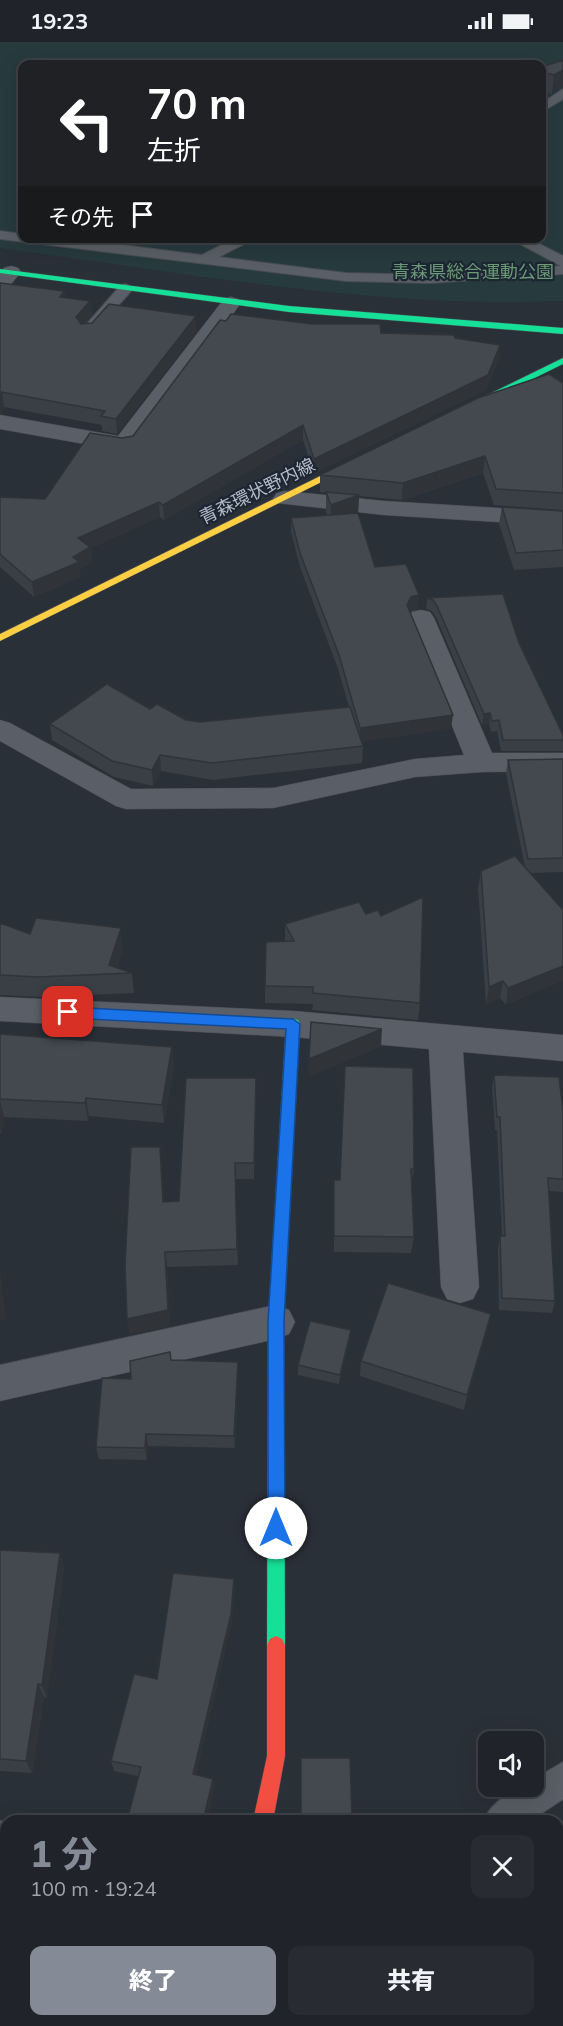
<!DOCTYPE html>
<html lang="ja">
<head>
<meta charset="utf-8">
<style>
	:root { --surface:#20242a; --page:#282c32; --text:#f1f3f6; --muted:#a2a4a8; --line:#3d4147; --accent:#848b96 }
	body { margin:0; font-family:Mulish,"Noto Sans JP",sans-serif; background:var(--page); color:var(--text); height:100vh; display:flex; flex-direction:column; font-size:22px; white-space:nowrap }
	* { box-sizing:border-box; margin:0 }
	p { font-size:20px; color:var(--muted) }
	.icon { flex:none; width:33px; height:33px; fill:none; stroke:currentColor; stroke-width:2; stroke-linecap:round; stroke-linejoin:round }
	.map { position:relative; flex:1; overflow:hidden }
	.panel { position:absolute; left:0px; top:1773px; width:564px; height:212px; display:flex; flex-direction:column; background:var(--surface); border-radius:18px 18px 0 0; box-shadow:0 6px 24px #0002,0 0 0 2px var(--line) }
	.panel>* { flex:none }
	.banner { position:absolute; left:18px; top:18px; width:528px; height:183px; border-radius:12px; box-shadow:0 6px 24px #0002,0 0 0 2px var(--line); background:#202124; color:#fff; overflow:hidden }
	.controls { position:absolute; left:478px; top:1689px; display:grid; gap:12px }
	.controls a { display:grid; place-items:center; width:66px; height:66px; border-radius:12px; background:var(--surface); box-shadow:0 6px 24px #0002,0 0 0 2px var(--line); font-size:30px }
	.pin { position:absolute; display:grid; place-items:center; width:51px; height:51px; color:#fff; margin:-26px; border-radius:12px; box-shadow:0 3px 9px #0006 }
	.me { position:absolute; width:66px; margin:-33px; rotate:0deg; stroke-linejoin:round; filter:drop-shadow(0 0 4px #0008) }
	.turn { display:flex; align-items:center; gap:21px; height:126px; padding:0 30px; font-size:27px }
	.turn .icon { width:78px; height:78px; stroke-width:2.5 }
	.turn b { display:block; font-size:42px; line-height:51px }
	.then { display:flex; align-items:center; height:57px; padding:0 30px; background:#0003; gap:12px; font-size:22px }
	.round { display:grid; place-items:center; flex:none; width:63px; height:63px; border-radius:12px; background:var(--page) }
	.headline { display:flex; align-items:center; justify-content:space-between; height:102px; padding:0 30px }
	h1 { font-size:36px; font-weight:800; line-height:45px; color:var(--accent) }
	.primary-button { display:flex; gap:12px; margin-top:auto; padding:12px 30px }
	.primary-button a { flex:1; height:69px; border-radius:12px; background:var(--accent); color:#fff; font-size:24px; font-weight:800; line-height:69px; text-align:center }
	.primary-button a+a { background:var(--page); color:var(--text) }
	.status { display:flex; justify-content:space-between; align-items:center; height:42px; padding:0 30px; background:var(--surface); direction:ltr }
	.status svg { height:16px; fill:currentColor }
	.map>svg:first-child { display:block }
	.green { fill:#273a3e; fill-rule:evenodd }
	.lines { fill:none; stroke-linecap:round; stroke-linejoin:round }
	.lane-casing { stroke:#484c53; stroke-width:2 }
	.street-casing { stroke:#484c53; stroke-width:1 }
	.fast-casing { stroke:#484c53; stroke-width:1 }
	.slow-casing { stroke:#484c53; stroke-width:1 }
	.jam-casing { stroke:#484c53; stroke-width:1 }
	.lane { fill:#5a5e66; fill-rule:evenodd }
	.street { fill:#5a5e66; fill-rule:evenodd }
	.fast { fill:#16e098; fill-rule:evenodd }
	.slow { fill:#ffcf43; fill-rule:evenodd }
	.jam { fill:#f24e42; fill-rule:evenodd }
	.wall { fill:#3a3f45 }
	.shaded-wall { fill:#303338 }
	.building { fill:#444950; stroke:#303338; stroke-width:1.5 }
	.route { fill:#1a73e8; stroke:#114b97; stroke-width:1.5 }
	.labels { text-anchor:middle; dominant-baseline:central; stroke-width:4.5; stroke-linejoin:round; paint-order:stroke }
	.far-park-label { font-size:18px; fill:#6b9a76; stroke:#1d2633 }
	.far-street-label { font-size:18px; fill:#b4bcc9; stroke:#1d2633 }
</style>
</head>
<body>
<div class="status"><b>19:23</b><svg viewBox="0 0 49 12"><path d="M0 12V9h3v3zM5 12V6h3v6zM10 12V3h3v9zM15 12V0h3v12zM26 1h20v11H26zM47 4h2v5h-2z"/></svg></div>
<div class="map">
<svg width="563" height="1984" viewBox="0 0 563 1984">
	<rect width="100%" height="100%" fill="#2a3038"/>
	<path class="green" d="M0,0H563V259C376,267 185,231 0,206ZM22,22H542V196H22Z"/>
	<g class="lines">
		<g class="lane-casing">
			<path id="lane" d="M563,47V57L542,70V61Z
				M0,189L22,192V196H67L202,213L235,196H256L219,215L346,231L431,233L561,224L509,196H528L563,214V232L431,241L346,239L0,197Z
				M126,242L133,246L131,249L95,290H85L82,287L85,284L121,243Z
				M563,1720V1757L530,1779H483C491,1761 514,1744 534,1744V1737Z
				M0,1779L6,1780V1814L0,1813Z"/>
		</g>
		<g class="street-casing">
			<path id="street" d="M11,224L18,226L21,230L7,247L0,249V230L4,226Z
				M231,255L238,257L241,261L132,407L124,409L0,387V373L118,394L224,257Z
				M285,449L384,459L563,470V484L384,473L277,461L273,456L277,451Z
				M421,568L430,570L434,576L492,711H563V729L482,730L415,735L273,766L126,767L116,764L0,699V678L10,681L131,747L273,746L415,717L464,713L408,576L412,570Z
				M0,955L293,969L563,993V1019L463,1010L479,1245L473,1257L460,1261L447,1257L441,1245L429,1007L293,995L0,979Z
				M276,1263L289,1268L295,1280L289,1292L276,1297L0,1359V1323Z
				M191,1978H241L240,1984H190Z"/>
		</g>
		<g class="fast-casing">
			<path id="fast" d="M0,227L289,264L563,286V292L289,270L0,231Z
				M563,316V322L465,370L457,368Z
				M293,977L298,978L300,982L284,1280L285,1603L282,1609L276,1612L270,1609L267,1603L268,1280L286,982L288,978Z"/>
		</g>
		<g class="slow-casing">
			<path id="slow" d="M359,415L362,416V420L0,599V592Z"/>
		</g>
		<g class="jam-casing">
			<path id="jam" d="M276,1594L282,1597L285,1603V1714L273,1779H253L267,1714V1603L270,1597Z"/>
		</g>
		<use href="#lane" class="lane"/>
		<use href="#street" class="street"/>
		<use href="#fast" class="fast"/>
		<use href="#slow" class="slow"/>
		<use href="#jam" class="jam"/>
	</g>
	<path class="wall" d="M563,18L552,52L542,49V25Z
		M0,241L64,249L65,256L90,259L92,274L84,282L197,289L117,392L102,389V383L4,365L2,371L0,372Z
		M381,291L455,296L499,317L486,348L314,431L303,398L164,478L160,475L91,506L92,520L80,527V535L34,555L0,525V455L45,457L122,396L133,394Z
		M563,341V468L494,463L483,431L402,458L359,454L358,471L375,525L419,553L418,566L410,570L451,687L362,699L363,704L362,721L213,738L161,729L153,744L114,735L52,698L50,682L150,667L186,678L200,680L349,665L338,627L300,525L291,490V476L327,473L326,469V451L320,450V433Z
		M502,465L563,469V525L514,528L499,482Z
		M503,552L519,601L563,693V709H501L497,689L491,690L489,682L482,683L436,575L432,569L426,567L427,556Z
		M563,717V830L530,831L506,963L500,956L486,962L478,846L481,829L525,825L506,732L508,718Z
		M0,881L30,892L123,907L117,926L132,931L134,951L42,955L0,953Z
		M285,882L420,961L418,978L312,968L313,962L265,961V944L285,899Z
		M0,992L172,1005L174,1023L164,1081L89,1074L88,1079L4,1075L1,1091H0Z
		M494,1033L563,1069V1150L549,1149L555,1259L552,1271L499,1268L498,1206L500,1194H502L497,1088H495L492,1046Z
		M256,1036L254,1137H235L238,1223L167,1225L170,1284L130,1292L127,1277L160,1105L164,1160L179,1159Z
		M414,1127L411,1144L414,1195L411,1211L334,1210V1138H340Z
		M491,1272L487,1288L464,1368L360,1334L361,1319Z
		M350,1297L339,1342L298,1333V1323Z
		M170,1310L171,1318L238,1320V1333L235,1406L148,1404L147,1418L99,1417L96,1405L131,1337Z
		M0,1508L60,1511L64,1526L47,1656L44,1655L32,1731L0,1729Z
		M234,1537L235,1549L231,1583L196,1733L213,1737L214,1746L138,1734L114,1729L111,1719L157,1637Z
		M301,1716L352,1776V1779H301Z"/>
	<path class="shaded-wall" d="M563,28V45L552,52L554,33Z
		M64,249L66,263L60,255Z
		M90,259L92,274L77,289L76,275Z
		M196,274L197,289L117,392L116,377Z
		M500,303L499,317L486,348L314,431V417Z
		M2,350L4,365L2,371L0,372V356Z
		M303,383V398L164,478L163,463Z
		M485,414L483,431L402,458L403,441Z
		M359,453L358,472L330,482L331,463Z
		M159,460L160,475L91,506L92,520L80,527V535L34,555L32,540L73,515L78,496Z
		M419,553L418,566L410,569L406,577L407,563L411,555Z
		M490,671L489,682L482,683L484,672Z
		M453,673L451,687L359,700L360,686Z
		M160,713L161,729L153,744L152,728Z
		M121,886L123,907L115,932L109,923Z
		M563,924V939L506,963L508,946Z
		M503,939L500,956L486,962L489,945Z
		M382,987L381,1005L309,1035V1017Z
		M172,1005L174,1023L164,1081L162,1063Z
		M256,1036V1053L254,1137V1121Z
		M86,1056L89,1074L88,1079L85,1061Z
		M0,1058L4,1075L1,1091L0,1086Z
		M160,1105L162,1121L165,1176L163,1160Z
		M165,1210L167,1225L170,1284L130,1292L127,1277Z
		M0,1225L6,1277L0,1278Z
		M491,1272L487,1288L464,1368L467,1353Z
		M351,1288L350,1297L339,1342L340,1333Z
		M238,1320V1333L235,1406L234,1394Z
		M146,1392L148,1404L147,1418L145,1406Z
		M60,1511L64,1526L47,1656L42,1643Z
		M234,1537L235,1549L231,1583L194,1741L193,1732Z
		M38,1642L44,1655L32,1731L26,1719Z
		M213,1737L214,1746L207,1779H203Z
		M118,1978H122V1984H118Z"/>
	<path class="building" d="M563,18V28L554,33L542,30V25Z
		M0,241L64,249L60,255L90,259L76,275L81,282L92,281L109,262L196,274L116,377L101,374L105,369L2,350L0,356Z
		M231,272L312,282H380L381,291L454,293L455,296L500,303L488,333L314,417L303,383L163,463L159,460L78,496L90,505L73,515L79,520L32,540L0,512V455L45,457L90,391L122,396L133,394L220,278L226,279Z
		M549,332L563,341V451L496,447L485,414L403,441L320,433L478,356Z
		M326,450L359,453L331,463Z
		M502,465L563,469V508L516,511Z
		M358,471L375,525L406,522L419,553L411,555L407,563L453,673L360,686L339,613L300,511L291,476Z
		M503,552L519,601L563,693V698H503L499,678L492,679L490,671L484,672L437,564L433,558L427,556Z
		M107,642L150,667L157,662L186,678L200,680L350,665L363,704L212,721L160,713L152,728L112,719L50,682Z
		M563,717V816L528,817L508,718Z
		M515,814L563,868V924L508,946L503,939L489,945L481,829Z
		M423,855L420,961L313,951V945L265,944L266,900L294,899L285,882L359,860L366,872L378,868L381,874Z
		M36,876L121,886L109,923L132,931L38,935L0,933V881L30,892Z
		M311,980L382,987L309,1017Z
		M0,992L172,1005L162,1063L86,1056L85,1061L0,1057Z
		M345,1024L413,1026L414,1127H411L414,1195L334,1194V1138H340Z
		M494,1033L559,1035L563,1069V1137L548,1136L555,1259L502,1256L500,1194H505L500,1075H497Z
		M186,1036H256L254,1121H235L237,1207L165,1210L168,1268L127,1277L125,1223L131,1105H160L163,1160L179,1159Z
		M388,1241L491,1272L467,1353L361,1319Z
		M310,1279L351,1288L340,1333L298,1323Z
		M170,1310L171,1318L238,1320L234,1394L146,1392L145,1406L96,1405L102,1336L131,1337L130,1319Z
		M0,1508L60,1511L42,1643L38,1642L26,1719L0,1717Z
		M173,1531L234,1537L231,1572L193,1732L213,1737L203,1779H127L141,1725L111,1719L134,1632L157,1637Z
		M301,1716H350L352,1776H301Z
		M0,1951H6V1978H118V1984H0Z"/>
	<path class="route" d="M68,965L293,977L300,982L284,1280L285,1486L282,1492L276,1494L270,1492L268,1486V1280L286,987L68,976L61,970Z"/>
	<g class="labels">
		<g class="far-park-label">
			<text x="473" y="229">青森県総合運動公園</text>
		</g>
		<g class="far-street-label">
			<text transform="translate(257 449) rotate(-26)">青森環状野内線</text>
		</g>
	</g>
</svg>
<div class="controls">
<a><svg class="icon" aria-label="sound" viewBox="0 0 24 24"><path d="M4 9h4l5-4v14l-5-4H4zM17 9q2 3 0 6"/></svg></a>
</div>
<div class="pin" style="left:68px;top:970px;background:#d93025"><svg class="icon" aria-label="arrive" viewBox="0 0 24 24"><path d="M6 21V4h12l-3 4 3 4H6"/></svg></div>
<svg class="me" style="left:276px;top:1486px" viewBox="-20 -20 40 40"><circle r="19" fill="#fff"/><path d="M0-13L10 11 0 6-10 11z" fill="#1a73e8"/></svg>
<div class="banner">
<div class="turn"><svg class="icon" aria-label="left" viewBox="0 0 24 24"><path d="M17 20v-9H6M10 6l-5 5 5 5"/></svg><div><b>70 m</b>左折</div></div>
<div class="then">その先<svg class="icon" aria-label="arrive" viewBox="0 0 24 24"><path d="M6 21V4h12l-3 4 3 4H6"/></svg></div>
</div>
<section class="panel">
<div class="headline"><div><h1>1 分</h1><p>100 m · 19:24</p></div><a class="round"><svg class="icon" aria-label="close" viewBox="0 0 24 24"><path d="M6 6l12 12M18 6L6 18"/></svg></a></div>
<div class="primary-button"><a>終了</a><a>共有</a></div>
</section>
</div>
</body>
</html>
